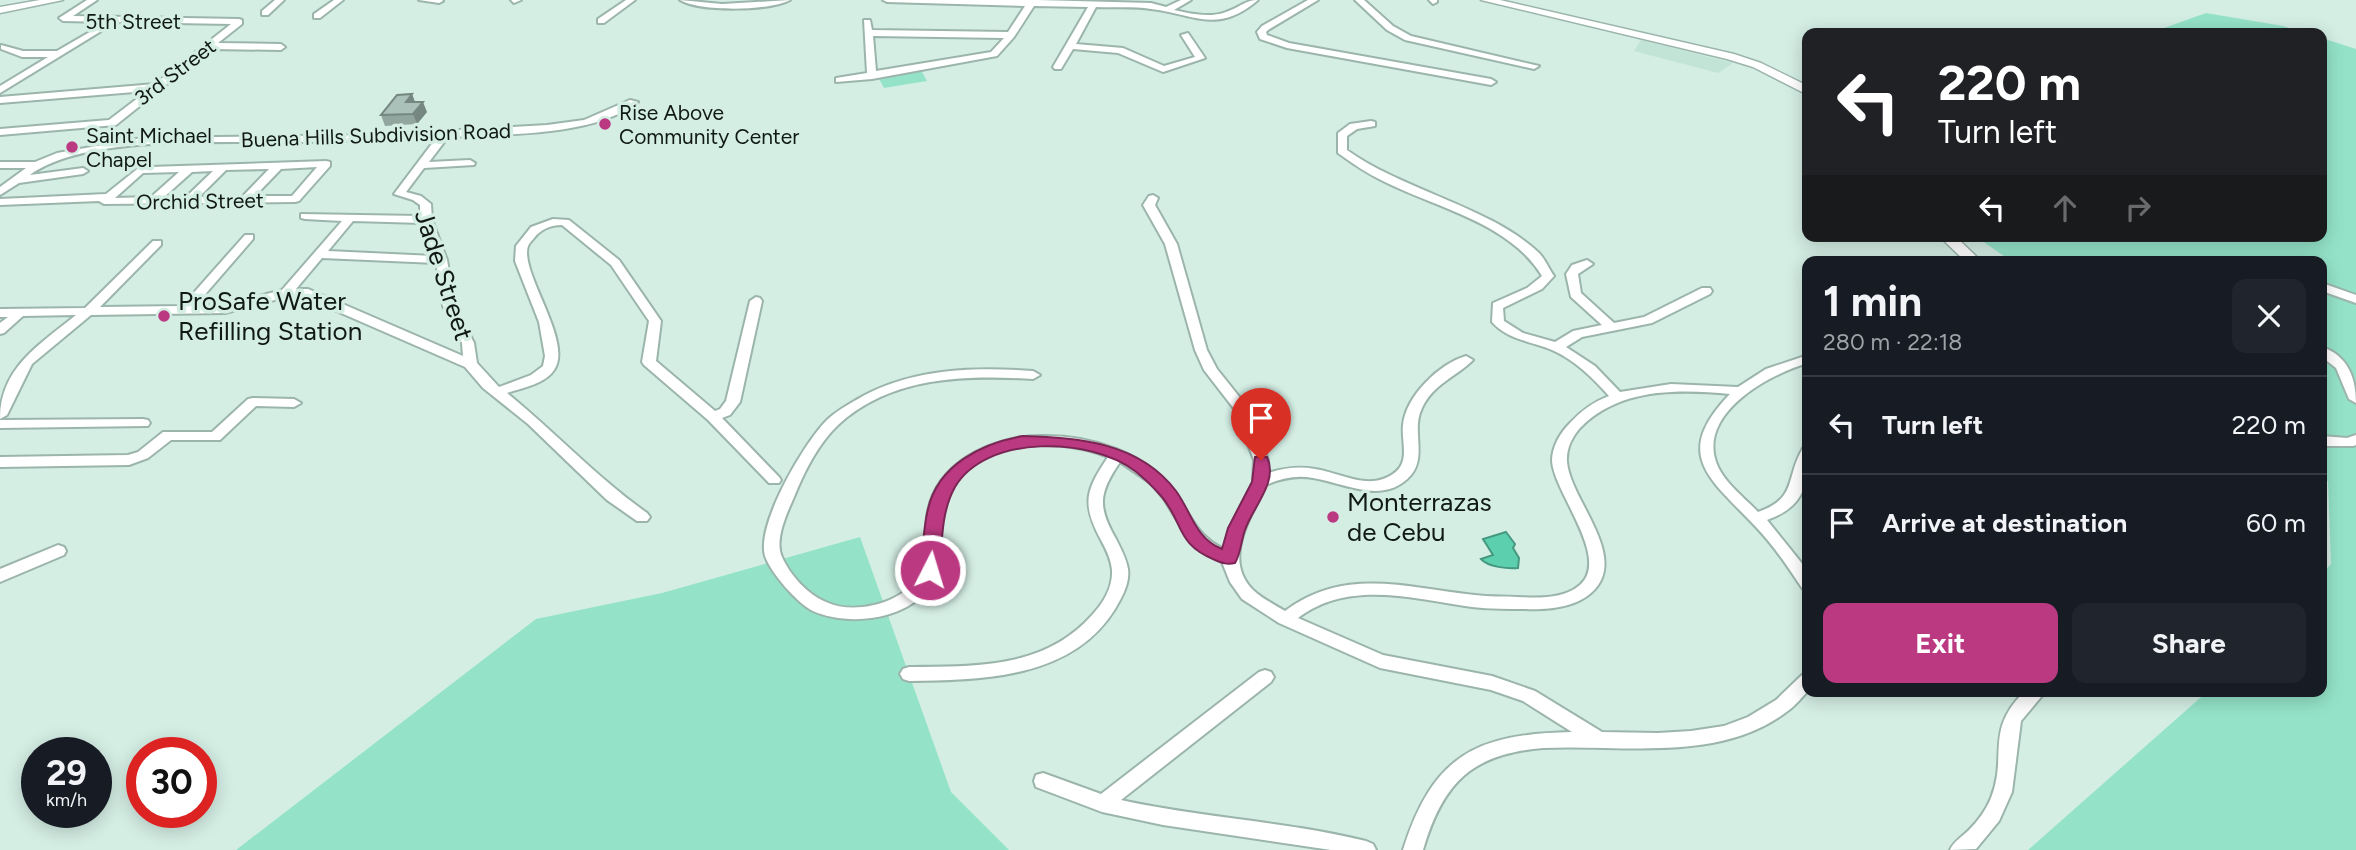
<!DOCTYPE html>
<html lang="en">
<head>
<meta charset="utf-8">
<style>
	:root { --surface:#171b24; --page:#20242c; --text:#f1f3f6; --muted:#9ea1a6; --line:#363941; --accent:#bb3981 }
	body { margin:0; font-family:Figtree,sans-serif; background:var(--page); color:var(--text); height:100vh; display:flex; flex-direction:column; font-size:26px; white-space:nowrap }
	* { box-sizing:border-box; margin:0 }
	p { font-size:23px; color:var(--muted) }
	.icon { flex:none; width:38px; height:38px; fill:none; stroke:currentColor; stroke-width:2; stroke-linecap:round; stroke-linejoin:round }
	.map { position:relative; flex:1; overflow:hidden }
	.side { position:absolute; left:1802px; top:256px; width:525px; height:441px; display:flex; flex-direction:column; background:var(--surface); border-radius:14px; box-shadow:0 4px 18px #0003 }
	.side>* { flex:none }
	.guide { position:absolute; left:1802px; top:28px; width:525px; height:214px; border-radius:14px; box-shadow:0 4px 18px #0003; background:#202124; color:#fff; overflow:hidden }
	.speed { position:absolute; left:21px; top:737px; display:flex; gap:14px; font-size:35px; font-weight:700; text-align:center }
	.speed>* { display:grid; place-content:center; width:91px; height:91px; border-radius:50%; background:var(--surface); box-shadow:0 4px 18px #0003; line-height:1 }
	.speed small { font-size:18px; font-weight:400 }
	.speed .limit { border:10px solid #d22; background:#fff; color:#111 }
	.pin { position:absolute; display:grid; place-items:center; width:60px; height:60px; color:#fff; margin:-72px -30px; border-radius:50% 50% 50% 0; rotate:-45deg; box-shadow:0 0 7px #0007 }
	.pin .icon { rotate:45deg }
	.me { position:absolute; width:77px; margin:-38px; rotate:5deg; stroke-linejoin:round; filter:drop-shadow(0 0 5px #0008) }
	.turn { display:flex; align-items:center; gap:24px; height:147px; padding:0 21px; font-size:32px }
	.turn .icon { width:91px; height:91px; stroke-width:2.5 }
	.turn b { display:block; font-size:49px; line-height:60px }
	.lanes { display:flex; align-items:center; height:66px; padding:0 21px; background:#0003; justify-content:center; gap:35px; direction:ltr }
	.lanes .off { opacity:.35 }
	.round { display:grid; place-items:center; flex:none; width:74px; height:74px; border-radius:14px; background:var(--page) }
	.overview { display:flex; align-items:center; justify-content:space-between; height:119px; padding:0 21px }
	h1 { font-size:42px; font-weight:700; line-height:52px }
	.primary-button { display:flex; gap:14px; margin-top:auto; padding:14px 21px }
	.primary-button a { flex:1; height:80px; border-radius:14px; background:var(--accent); color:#fff; font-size:28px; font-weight:700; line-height:80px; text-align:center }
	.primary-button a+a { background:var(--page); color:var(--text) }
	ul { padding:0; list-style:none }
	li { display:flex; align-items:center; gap:21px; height:98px; padding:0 21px; border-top:2px solid var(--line) }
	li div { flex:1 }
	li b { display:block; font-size:26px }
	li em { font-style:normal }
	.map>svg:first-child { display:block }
	.built { fill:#c2e4d7 }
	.green { fill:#94e3c9 }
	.water { fill:#5cd0ae; stroke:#459980; stroke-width:2 }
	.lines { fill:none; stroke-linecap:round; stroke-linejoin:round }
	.minor-casing { stroke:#9cb5ac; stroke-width:4 }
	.tertiary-casing { stroke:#9cb5ac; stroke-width:3 }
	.minor { fill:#fff; fill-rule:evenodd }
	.tertiary { fill:#fff; fill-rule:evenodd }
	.wall { fill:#91a69e }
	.shaded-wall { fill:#768781 }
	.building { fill:#a9c1b8; stroke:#768781; stroke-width:2 }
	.route { fill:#bb3981; stroke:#7a2554; stroke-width:2 }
	.poi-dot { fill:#bb3981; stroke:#d4eee4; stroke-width:2.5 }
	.labels { text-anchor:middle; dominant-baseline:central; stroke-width:7; stroke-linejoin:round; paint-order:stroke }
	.far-street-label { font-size:21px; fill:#101915; stroke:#d4eee4 }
	.far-poi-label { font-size:21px; fill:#101915; stroke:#d4eee4; text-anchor:start }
	.street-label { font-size:26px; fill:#101915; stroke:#d4eee4 }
	.poi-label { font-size:26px; fill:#101915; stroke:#d4eee4; text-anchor:start }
</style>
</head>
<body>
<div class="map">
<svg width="2356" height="850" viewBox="0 0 2356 850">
	<rect width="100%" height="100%" fill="#d4eee4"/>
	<path class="built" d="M1641,40L1733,63L1718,73L1634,51Z"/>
	<path class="green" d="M2206,13L2283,26L2306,33H2150Z
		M2322,38L2356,49V850H2028L2208,691H2322V574L2331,564L2328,481L2322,479V261H2011L1975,236H2322Z
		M921,70L927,81L884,88L878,77Z
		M860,537L951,792L1009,850H236L536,619L662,593Z"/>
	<path class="water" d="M1506,532L1515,544L1513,548L1519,558L1518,568C1508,569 1488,567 1481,559L1493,555L1483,539Z"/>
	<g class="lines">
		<g class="minor-casing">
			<path id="minor" d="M87,0H97L73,16L239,19L242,20V24L218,43L281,44L285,47L281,50L211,49L116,125L0,135V129L109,120L147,91L0,103V97L155,84L231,24L116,22L0,93V86L48,57H22L1,49V45L23,51H57L107,22L63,21L59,18Z
				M275,0H284L268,15H262V11Z
				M334,0H343L320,18H314V14Z
				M419,0H442L443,1L439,3Z
				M511,0H521L514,3Z
				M626,0H635L604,23H598V19Z
				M680,0L722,4L790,0C770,11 700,12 680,0Z
				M883,0H1037L1151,3L1166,7L1181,0H1191L1174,10C1191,14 1210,18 1226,12C1239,8 1245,0 1258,0C1217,35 1195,14 1151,9C1133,6 1114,8 1096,7L1076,44L1123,48L1164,66L1195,57L1181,35L1188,33L1205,58L1163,72L1118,53L1073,49L1061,69H1055L1053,67L1088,7L1034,6L1014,37L997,56L872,79L836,82V78L867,73L864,20H870L872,30L1008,32L1025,6L887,2ZM873,36L1004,38L991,52L876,71Z
				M1308,0H1318L1268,30L1266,32L1267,35L1289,43L1491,79L1496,82L1491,85L1287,48L1260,39L1257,32L1262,26Z
				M1355,0H1364L1393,26L1411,36L1539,66L1534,69L1405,40L1387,30Z
				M1429,0H1437V2L1433,4Z
				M630,100L638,102C594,137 503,134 448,137L429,162L470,160L475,163L474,165L424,168L406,192L421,196L431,204L432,220L447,260L455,306L474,343L477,363L499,387L531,375L543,366L545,356L539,322L515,261L516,246L531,227L553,219L569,220L619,260L661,321L656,361L715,411L720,409L726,401L750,301L756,297L760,298L762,301L740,402L730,415L722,418L779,477L781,480L779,483H769L708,420L644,365L642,362L649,321L611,265L562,225C551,225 541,229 534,238C532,241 529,243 528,246C519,272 574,342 554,370C545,384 522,388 507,393C555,432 597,478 647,513L650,517L647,521H637L607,500L528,424L483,388L465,367L302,296L286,297L225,313L91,315L32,364L7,415L0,419C0,368 39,345 76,315L23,316L4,333L0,334V323L8,317H0V309L85,308L153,241H161V245L100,307L182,306L245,235H253V239L195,306L225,305L282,290L342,221L305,219L301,218V214L420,216V205L413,200L394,194L437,137C384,140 330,142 276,142C210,143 83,136 30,175L83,168L88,171L83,174L19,183L0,195V187L26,168H0V162H35L57,153L142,138L372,135L547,125L584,120ZM353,221L422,223L434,256L328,251ZM322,258L436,263L443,306L462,343L463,356L308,289H296Z
				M1371,121L1375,122V126L1357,129L1347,136V150C1404,191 1491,207 1539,253C1545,259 1549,269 1554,276L1542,289L1503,308L1504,321L1523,333L1555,342L1573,331L1602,325L1571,297L1566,274L1572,265L1587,260L1593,264L1578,274L1581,293L1614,323L1644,317L1702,288H1710L1712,291L1710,294L1652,323L1582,337L1566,347L1595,366L1620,392L1671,384L1738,387L1766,369L1808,355V363C1770,374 1699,412 1716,462C1723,482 1744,497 1758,512C1798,498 1785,478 1803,448L1808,446C1808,484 1806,506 1767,520L1808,571V590L1802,588C1788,567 1774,546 1756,527C1712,480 1670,456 1730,394C1678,389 1619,388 1580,428C1572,437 1566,449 1567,462C1570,500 1631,558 1591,593C1574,608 1546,610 1525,609C1508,609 1490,609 1472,607C1414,599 1349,579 1298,618L1383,655L1492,676L1535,691L1602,732L1658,733L1691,731L1724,726L1748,717L1776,700L1802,675L1808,673V691C1802,697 1796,705 1789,710C1721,764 1623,744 1543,748C1472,754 1443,782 1423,850H1403C1433,755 1476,734 1572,732L1523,701L1491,690L1380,668L1279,623L1242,599L1230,582L1222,562L1192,544L1164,499L1152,484L1120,462C1099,493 1097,506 1116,539C1121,549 1126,558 1128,569C1130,583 1122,597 1115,609C1072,679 982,680 909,681L903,679L900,674L903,669L909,667C977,666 1045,669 1093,614C1104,602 1113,586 1112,570C1111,559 1106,549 1101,540C1081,503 1086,490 1108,457C1054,435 960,438 943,510C938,532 945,556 935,578C916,619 851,628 813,611C797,603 771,573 765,556C756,524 805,441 828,419C838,410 851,403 863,396C916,368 975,367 1033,371L1040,375L1033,379C966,375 891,376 838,425C818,444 804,472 794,497C787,513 774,540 782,557C790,575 808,595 826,602C854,615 899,604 917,579C930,562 925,537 927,517C934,463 992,436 1041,436C1090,435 1148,452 1177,495C1191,517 1198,537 1224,549L1229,529L1253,482L1254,460L1235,410L1204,370L1195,350L1165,244L1143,205L1149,196L1153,195L1158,198L1155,205L1177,244L1207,350L1217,369L1249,409L1268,460V473C1284,468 1299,466 1315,469C1341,473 1369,491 1393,474C1411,462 1401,442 1403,425C1406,396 1439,364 1466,356L1473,360C1456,377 1433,384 1422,408C1411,429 1427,456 1411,475C1384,506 1345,483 1313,478C1296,475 1282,478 1266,485C1251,517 1222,559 1253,590C1261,598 1274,604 1285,611C1345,566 1408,588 1475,595C1489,597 1504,596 1518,597C1538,598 1564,599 1580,585C1611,558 1554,493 1552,461C1552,447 1560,433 1570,423C1581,411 1593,402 1609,396C1593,378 1575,360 1552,350C1531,341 1508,340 1492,322L1493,303L1527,288L1542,276C1510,223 1437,208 1385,182C1368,174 1353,164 1338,153V133L1350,124Z
				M326,161L330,162V166L299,201L295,202L104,204L99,201L0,205V199L106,194L146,162L150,163V167ZM317,167L292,196H255L281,169ZM269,169L243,196L199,197L226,170ZM213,171L186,197H164L192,172ZM179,172L151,197L115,198L143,173Z
				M2322,283L2356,295V303L2322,291Z
				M2322,347C2348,356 2356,378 2356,403L2349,399L2336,368L2322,357Z
				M253,398L294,399L301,403L294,407L256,406L220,440H171L148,458L129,465L0,467V457L128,455L138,452L163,432H212L248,399Z
				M143,419L148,420L150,423L148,426L0,428V420Z
				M2356,435V445L2353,446H2322V436L2347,438Z
				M58,545L64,547L66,551L64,555L0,582V569Z
				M1265,670L1271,672L1274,677L1271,682L1121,800C1202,818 1285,821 1366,841L1373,844L1376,850H1331L1163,825L1102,812L1036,787L1034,781L1036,775L1043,773L1101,794L1259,672Z
				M2025,691H2046L2021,721L2012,792L1999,821L1976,849L1950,850C1954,841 1962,837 1969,830C1978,821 1986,810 1991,798C2008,755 1984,731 2025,691Z"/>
		</g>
		<g class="tertiary-casing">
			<path id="tertiary" d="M40,0H63L0,13V7Z
				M1481,0H1500L1734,54L1761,63L1808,86V95L1753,67L1727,59Z
				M1939,236H1955L1981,261H1965Z"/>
		</g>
		<use href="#minor" class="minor"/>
		<use href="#tertiary" class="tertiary"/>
	</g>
	<path class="wall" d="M412,94L415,102L427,112L417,124L385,126L381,115Z"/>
	<path class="shaded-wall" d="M412,94L416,105L406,102Z
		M423,102L427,112L417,124L413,114Z"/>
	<path class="building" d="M412,94L406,102H423L413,114L381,115L397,95Z"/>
	<path class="route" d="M1023,436C1079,438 1139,442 1176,491C1192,513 1195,538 1222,549L1228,528L1252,482L1255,457H1267C1279,482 1252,508 1245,530C1241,541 1241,553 1235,563C1227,565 1222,563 1215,560C1176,544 1184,524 1162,497C1154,488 1144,478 1135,471C1091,437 986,434 955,487C941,512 942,542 940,570L937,575H924L921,570C923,550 923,529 928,509C938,465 982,443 1023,436Z"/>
	<g class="poi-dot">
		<circle cx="605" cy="124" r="7"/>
		<circle cx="72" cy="147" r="7"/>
		<circle cx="164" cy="316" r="7"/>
		<circle cx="1333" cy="517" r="7"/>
	</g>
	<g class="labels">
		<g class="far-street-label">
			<text x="133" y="21">5th Street</text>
			<text transform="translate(175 72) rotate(-37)">3rd Street</text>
			<text transform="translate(376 135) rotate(-2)">Buena Hills Subdivision Road</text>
			<text transform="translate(200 201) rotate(-1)">Orchid Street</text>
		</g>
		<g class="far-poi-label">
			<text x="619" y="112">Rise Above<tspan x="619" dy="24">Community Center</tspan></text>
			<text x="86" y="135">Saint Michael<tspan x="86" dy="24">Chapel</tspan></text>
		</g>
		<g class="street-label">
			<text transform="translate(444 275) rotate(72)">Jade Street</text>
		</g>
		<g class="poi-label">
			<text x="178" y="301">ProSafe Water<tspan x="178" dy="30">Refilling Station</tspan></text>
			<text x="1347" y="502">Monterrazas<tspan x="1347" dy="30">de Cebu</tspan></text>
		</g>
	</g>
</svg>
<div class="speed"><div>29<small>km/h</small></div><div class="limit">30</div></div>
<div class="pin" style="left:1261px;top:460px;background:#d93025"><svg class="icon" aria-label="arrive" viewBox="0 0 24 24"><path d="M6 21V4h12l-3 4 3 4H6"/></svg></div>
<svg class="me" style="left:930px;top:570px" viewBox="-20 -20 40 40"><circle r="17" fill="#bb3981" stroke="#fff" stroke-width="3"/><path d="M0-11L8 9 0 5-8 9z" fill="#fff"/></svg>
<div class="guide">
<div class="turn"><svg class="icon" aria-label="left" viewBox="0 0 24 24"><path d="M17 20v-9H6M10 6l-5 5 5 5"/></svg><div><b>220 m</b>Turn left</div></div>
<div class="lanes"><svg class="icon" aria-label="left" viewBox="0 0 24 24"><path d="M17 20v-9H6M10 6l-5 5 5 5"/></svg><svg class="icon off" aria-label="ahead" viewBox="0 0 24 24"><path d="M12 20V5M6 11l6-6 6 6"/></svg><svg class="icon off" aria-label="right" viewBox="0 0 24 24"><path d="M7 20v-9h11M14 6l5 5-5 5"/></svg></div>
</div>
<section class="side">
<div class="overview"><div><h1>1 min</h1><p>280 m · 22:18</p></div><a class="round"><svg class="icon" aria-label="close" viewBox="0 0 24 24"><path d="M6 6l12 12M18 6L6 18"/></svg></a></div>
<ul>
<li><svg class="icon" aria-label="left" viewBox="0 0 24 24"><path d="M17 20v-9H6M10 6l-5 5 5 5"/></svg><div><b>Turn left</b></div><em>220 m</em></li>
<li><svg class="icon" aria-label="arrive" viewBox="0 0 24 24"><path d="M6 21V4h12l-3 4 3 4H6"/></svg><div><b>Arrive at destination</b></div><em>60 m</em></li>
</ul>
<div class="primary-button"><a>Exit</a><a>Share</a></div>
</section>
</div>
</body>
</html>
